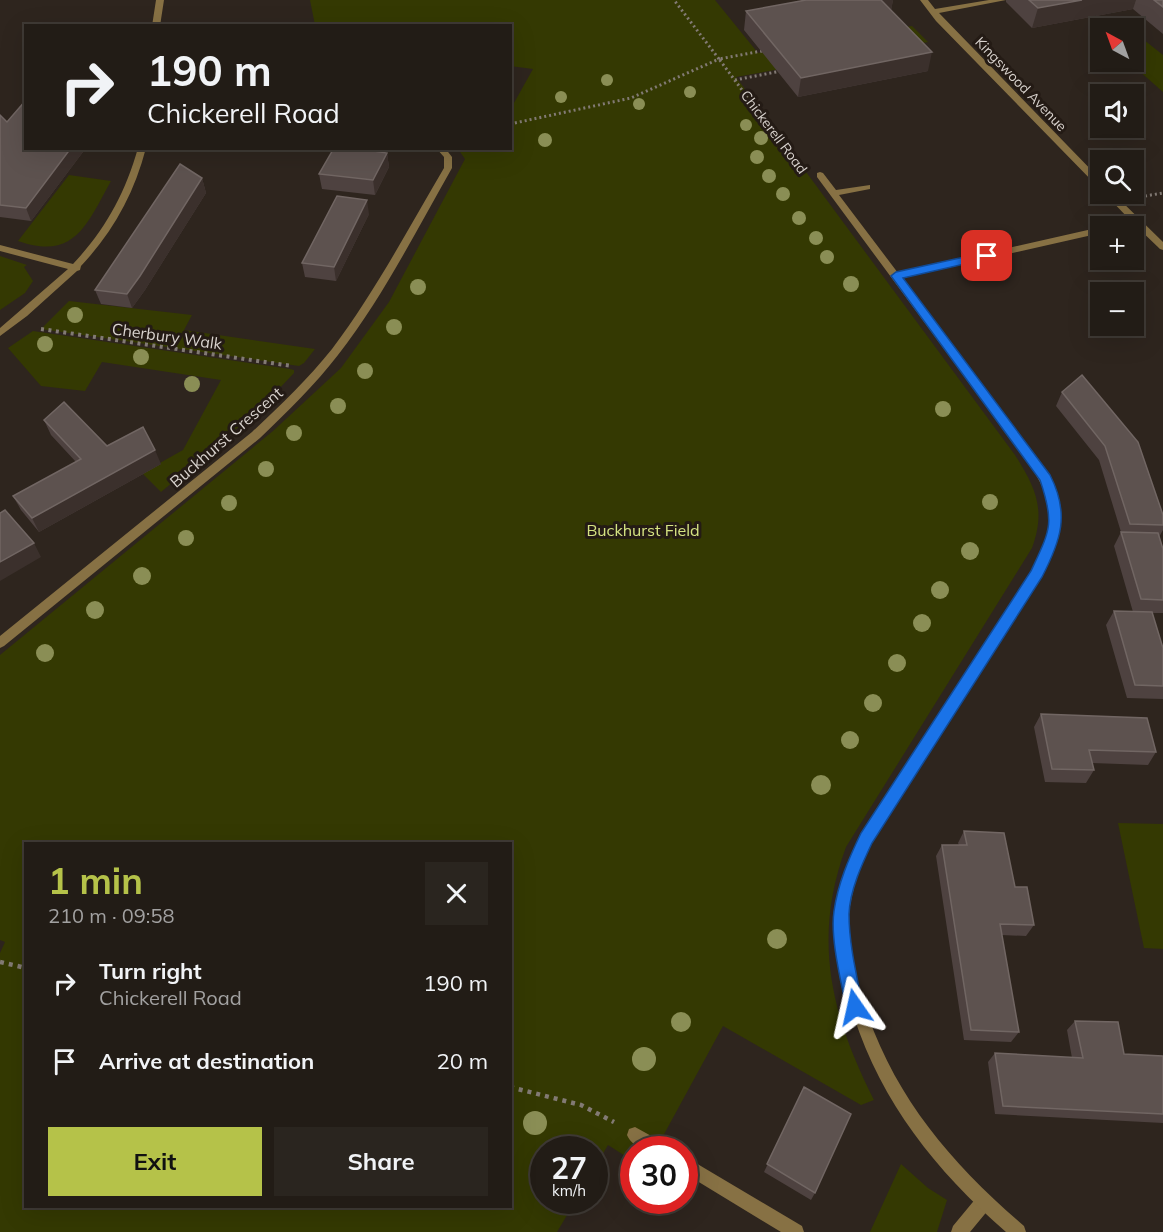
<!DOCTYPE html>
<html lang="en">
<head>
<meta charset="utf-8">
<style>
	:root { --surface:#221c16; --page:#2a251f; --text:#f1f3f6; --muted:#a2a1a1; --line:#3f3a35; --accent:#b5c249 }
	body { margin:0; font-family:Mulish,sans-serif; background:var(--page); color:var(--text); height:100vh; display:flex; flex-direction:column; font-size:22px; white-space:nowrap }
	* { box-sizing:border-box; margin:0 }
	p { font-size:20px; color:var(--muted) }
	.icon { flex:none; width:33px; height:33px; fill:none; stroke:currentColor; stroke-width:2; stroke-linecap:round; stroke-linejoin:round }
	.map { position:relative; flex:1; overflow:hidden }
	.side { position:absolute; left:24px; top:842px; width:488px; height:366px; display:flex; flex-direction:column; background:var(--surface); border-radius:0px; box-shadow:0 6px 24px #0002,0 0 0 2px var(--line) }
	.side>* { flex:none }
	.top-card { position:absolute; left:24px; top:24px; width:488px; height:126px; border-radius:0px; box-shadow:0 6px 24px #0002,0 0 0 2px var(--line); background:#221c16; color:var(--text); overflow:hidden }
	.needle { width:39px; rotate:319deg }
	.tools { position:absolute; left:1090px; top:18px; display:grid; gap:12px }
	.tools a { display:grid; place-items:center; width:54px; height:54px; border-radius:0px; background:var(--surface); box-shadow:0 6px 24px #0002,0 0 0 2px var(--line); font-size:30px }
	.speed { position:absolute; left:530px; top:1136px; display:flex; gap:12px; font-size:30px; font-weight:700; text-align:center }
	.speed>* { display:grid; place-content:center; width:78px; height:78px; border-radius:50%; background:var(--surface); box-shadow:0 6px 24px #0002,0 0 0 2px var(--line); line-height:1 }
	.speed small { font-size:15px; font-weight:400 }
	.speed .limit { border:9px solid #d22; background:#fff; color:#111 }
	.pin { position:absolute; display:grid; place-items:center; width:51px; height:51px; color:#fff; margin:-26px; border-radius:12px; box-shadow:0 3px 9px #0006 }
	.me { position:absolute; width:66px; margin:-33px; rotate:349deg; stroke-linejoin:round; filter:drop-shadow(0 0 4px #0008) }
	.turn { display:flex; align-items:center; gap:21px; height:126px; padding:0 24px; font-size:27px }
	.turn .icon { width:78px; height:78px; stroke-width:2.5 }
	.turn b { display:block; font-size:42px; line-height:51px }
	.round { display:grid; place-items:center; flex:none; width:63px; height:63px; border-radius:0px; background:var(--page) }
	.headline { display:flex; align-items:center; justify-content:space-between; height:102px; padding:0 24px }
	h1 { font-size:36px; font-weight:700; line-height:45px; color:var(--accent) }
	.primary-button { display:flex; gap:12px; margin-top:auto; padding:12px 24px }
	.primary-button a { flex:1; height:69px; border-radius:0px; background:var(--accent); color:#111; font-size:24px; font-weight:700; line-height:69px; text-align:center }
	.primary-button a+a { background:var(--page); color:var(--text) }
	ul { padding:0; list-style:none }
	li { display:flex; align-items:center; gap:18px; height:78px; padding:0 24px }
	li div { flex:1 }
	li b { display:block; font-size:22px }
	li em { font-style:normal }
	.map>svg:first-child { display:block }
	.green { fill:#343902; fill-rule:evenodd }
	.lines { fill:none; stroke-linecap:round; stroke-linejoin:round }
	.path-far2 { stroke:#827a74; stroke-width:3; stroke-dasharray:2 3; stroke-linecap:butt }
	.path-far1 { stroke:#827a74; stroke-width:4; stroke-dasharray:3 4.5; stroke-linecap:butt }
	.path { stroke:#827a74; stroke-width:4.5; stroke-dasharray:4 5; stroke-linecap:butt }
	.service { fill:#877144; fill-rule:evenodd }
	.minor { fill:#877144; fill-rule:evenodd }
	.tree { fill:#8a8e55 }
	.wall { fill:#4e4240 }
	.shaded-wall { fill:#3b302c }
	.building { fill:#5d524f; stroke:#716663; stroke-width:1.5 }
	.route { fill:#1a73e8; stroke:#114b97; stroke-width:1.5 }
	.labels { text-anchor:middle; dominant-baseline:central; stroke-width:6; stroke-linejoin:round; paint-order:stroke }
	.far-street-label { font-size:14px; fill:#d9d3ce; stroke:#241b15 }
	.street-label { font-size:16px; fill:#d9d3ce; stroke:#241b15 }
	.park-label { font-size:16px; fill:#d5e382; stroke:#241b15 }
</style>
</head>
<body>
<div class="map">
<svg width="1163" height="1232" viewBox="0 0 1163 1232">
	<rect width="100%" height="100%" fill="#2e251e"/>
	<path class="green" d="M310,0H715L758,53L912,26L928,42L736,77L1015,455C1036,488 1046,510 1032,548L846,847C812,939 831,1015 874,1100L861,1105L723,1026L656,1149H633V1161L608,1145L594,1169V1149H543V1200H576L557,1232H0V953L5,942L0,940V655L273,431L341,368L389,302L465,159L458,149L510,148V110L533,69L510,66V26L315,25ZM26,843H510V1206H26Z
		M1134,32L1163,55V92L1129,62H1134Z
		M69,175L111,181C87,224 75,261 18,241Z
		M0,256L27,265L24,267L33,281L25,293L0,310Z
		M69,301L192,315L184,330L315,349L304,363L299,366L41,329Z
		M33,331L290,369L294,370V373L259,410L161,492L142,473L183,450L221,380L102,362L85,391L41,386L8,348Z
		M1118,823L1163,824V949L1144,948Z
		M901,1164L928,1188L947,1200L937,1232H870Z"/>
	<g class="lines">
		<path class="path-far2" d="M767,50L719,59L800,168
			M735,80L781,71
			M510,124L631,98L719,59L674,0
			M1145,196L1163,193"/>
		<path class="path-far1" d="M41,329L292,366"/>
		<path class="path" d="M0,962L26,968
			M510,1087L581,1105L614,1122"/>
		<path class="service" d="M635,1127L664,1143L666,1149C651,1149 634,1151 627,1135L629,1129Z
			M684,1156L802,1226L804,1232H781L684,1173Z
			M983,1195L989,1197L991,1203L989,1209L970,1232H951L953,1226L977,1197Z"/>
		<path class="minor" d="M156,0H164L160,26H152Z
			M920,0H928L935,9L989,0H1006L939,13L1101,180V188L1098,187L936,21Z
			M138,148H146C134,194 113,232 81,266L80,270L77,271L27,316L0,336V328L68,269L0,251V245L73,264C105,230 125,194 138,148Z
			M436,148H445L452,157V168C416,231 383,297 338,355C315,385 287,412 260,438L4,646L0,648V636L252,432C280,406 308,379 332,349C375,292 408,229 444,168V157Z
			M820,172L823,173L836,190L870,185V189L839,195L898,273L1101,227V233L902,278L1046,471C1070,514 1063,534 1041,576L871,842C861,865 851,890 849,915C847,938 853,961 858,983C885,1086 945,1158 1024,1226L1026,1232H1006C926,1162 869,1086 844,982C837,955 831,928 837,901C850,841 888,792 921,742C958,685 995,628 1032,571C1056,523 1057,505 1027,461L817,177V173Z
			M1105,194H1114L1163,242V250L1160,249L1135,225L1115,226L1116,224L1131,221Z"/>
	</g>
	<g class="tree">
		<circle cx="607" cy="80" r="6"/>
		<circle cx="690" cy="92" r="6"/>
		<circle cx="561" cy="97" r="6"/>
		<circle cx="639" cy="104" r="6"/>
		<circle cx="746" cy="125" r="6"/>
		<circle cx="761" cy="138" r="7"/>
		<circle cx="545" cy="140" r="7"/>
		<circle cx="757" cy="157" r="7"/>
		<circle cx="769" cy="176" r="7"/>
		<circle cx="783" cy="194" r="7"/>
		<circle cx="799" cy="218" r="7"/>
		<circle cx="816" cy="238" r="7"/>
		<circle cx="827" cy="257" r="7"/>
		<circle cx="851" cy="284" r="8"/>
		<circle cx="418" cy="287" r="8"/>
		<circle cx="75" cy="315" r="8"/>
		<circle cx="394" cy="327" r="8"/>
		<circle cx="45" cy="344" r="8"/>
		<circle cx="141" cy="357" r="8"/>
		<circle cx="365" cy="371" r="8"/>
		<circle cx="192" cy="384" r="8"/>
		<circle cx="338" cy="406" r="8"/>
		<circle cx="943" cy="409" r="8"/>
		<circle cx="294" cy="433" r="8"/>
		<circle cx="266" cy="469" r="8"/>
		<circle cx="990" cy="502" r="8"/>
		<circle cx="229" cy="503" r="8"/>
		<circle cx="186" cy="538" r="8"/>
		<circle cx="970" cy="551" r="9"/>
		<circle cx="142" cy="576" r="9"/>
		<circle cx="940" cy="590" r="9"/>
		<circle cx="95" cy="610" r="9"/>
		<circle cx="922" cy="623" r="9"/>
		<circle cx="45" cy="653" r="9"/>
		<circle cx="897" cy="663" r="9"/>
		<circle cx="873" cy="703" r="9"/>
		<circle cx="850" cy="740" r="9"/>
		<circle cx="821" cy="785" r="10"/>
		<circle cx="777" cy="939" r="10"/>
		<circle cx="681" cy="1022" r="10"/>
		<circle cx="644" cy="1059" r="12"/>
		<circle cx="535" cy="1123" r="12"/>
	</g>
	<path class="wall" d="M805,0H893L891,10L928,71L798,97L744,30L746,11Z
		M1006,0H1163V34L1133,9L1032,28L1006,2Z
		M0,115L26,148H86L31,221L0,217Z
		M387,153L389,167L375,195L322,189L319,174Z
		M202,178L206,193L145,290L132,308L101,304L95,290Z
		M369,214L336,281L305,277L302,263Z
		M1062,392L1163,515V530L1159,537L1163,549V613H1152L1163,648V699L1127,698L1106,625L1114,611L1133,612L1114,546L1121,532L1099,460L1056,406Z
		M44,420L107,446L161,464L39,532L21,510L13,496L76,462L51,435Z
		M1041,714L1156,752L1148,765L1092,763L1094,770L1086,783L1045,782L1034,727Z
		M964,831L1015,887L1034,925L1026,936L1002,935L1019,1032L1011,1042L964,1040L936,856L942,845H959L958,843Z
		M1075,1021L1124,1054L1163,1056V1123L995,1114L988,1062L995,1053L1072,1058L1067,1030Z
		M804,1087L815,1193L811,1200L764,1172Z"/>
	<path class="shaded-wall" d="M881,0H893L890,17Z
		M1082,0H1136L1133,9L1032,28L1038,8Z
		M932,52L928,71L798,97L801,78Z
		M71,148H86L31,221L26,208Z
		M387,153L389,167L375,195L373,180Z
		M202,178L206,193L145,290L132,308L127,294Z
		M367,200L369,214L336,281L334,267Z
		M155,450L161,464L39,532L32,518Z
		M34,543L41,557L0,581V562Z"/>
	<path class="building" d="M806,0H881L932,52L801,78L746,11Z
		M1029,0H1082L1038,8Z
		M1154,0H1163V7Z
		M26,100V148H71L26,208L0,205V115L7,122Z
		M334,148H354L387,153L373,180L319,174Z
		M180,164L202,178L140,276L127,294L95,290Z
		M337,196L367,200L334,267L302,263Z
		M1082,375L1138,442L1163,515V525L1130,524L1105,446L1062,392Z
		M64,402L107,446L143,427L155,450L32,518L13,496L81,459L44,420Z
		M5,510L34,543L0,562V513Z
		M1121,532L1158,533L1163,549V600L1141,599Z
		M1114,611L1152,612L1163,648V686L1135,685Z
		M1041,714L1147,718L1156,752L1089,750L1094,770L1052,769Z
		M964,831L1004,833L1015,887H1027L1034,925L1000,924L1019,1032L971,1030L942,845H967Z
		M1075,1021L1118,1022L1124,1054L1163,1056V1114L1003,1106L995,1053L1083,1058Z
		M804,1087L851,1114L815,1193L767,1164Z"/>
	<path class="route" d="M987,252L991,253V258L903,278L1050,475C1070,514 1061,540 1042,577L872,843C862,864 850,890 849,914C849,945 857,977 863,1007L861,1013L855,1016L849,1013L846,1007C841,981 830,938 834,911C838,883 849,858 861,833L1031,571C1050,530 1055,524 1040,480L891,276L896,272Z"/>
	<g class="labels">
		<g class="far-street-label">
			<text transform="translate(1021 84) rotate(46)">Kingswood Avenue</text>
			<text transform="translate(774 132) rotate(53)">Chickerell Road</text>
		</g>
		<g class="street-label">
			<text transform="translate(167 336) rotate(8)">Cherbury Walk</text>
			<text transform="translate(226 437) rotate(-41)">Buckhurst Crescent</text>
		</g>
		<g class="park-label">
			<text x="643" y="530">Buckhurst Field</text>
		</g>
	</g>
</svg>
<div class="tools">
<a><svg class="needle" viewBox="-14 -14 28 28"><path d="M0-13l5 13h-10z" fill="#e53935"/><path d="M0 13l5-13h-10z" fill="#a2a1a1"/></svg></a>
<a><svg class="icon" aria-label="sound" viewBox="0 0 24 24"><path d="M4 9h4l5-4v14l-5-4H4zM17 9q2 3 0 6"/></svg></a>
<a><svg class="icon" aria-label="search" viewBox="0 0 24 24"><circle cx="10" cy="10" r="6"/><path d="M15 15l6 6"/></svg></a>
<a>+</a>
<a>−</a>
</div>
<div class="speed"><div>27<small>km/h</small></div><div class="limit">30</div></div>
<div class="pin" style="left:987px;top:256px;background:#d93025"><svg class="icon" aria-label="arrive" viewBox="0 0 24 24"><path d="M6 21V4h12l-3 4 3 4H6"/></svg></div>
<svg class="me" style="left:855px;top:1007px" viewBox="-20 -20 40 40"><path d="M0-17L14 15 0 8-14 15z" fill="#1a73e8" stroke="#fff" stroke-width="4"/></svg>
<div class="top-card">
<div class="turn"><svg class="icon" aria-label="right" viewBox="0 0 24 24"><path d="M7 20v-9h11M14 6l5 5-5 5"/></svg><div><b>190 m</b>Chickerell Road</div></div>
</div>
<section class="side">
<div class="headline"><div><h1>1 min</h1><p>210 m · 09:58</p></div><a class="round"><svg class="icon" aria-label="close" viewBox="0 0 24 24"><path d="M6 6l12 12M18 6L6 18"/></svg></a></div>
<ul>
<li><svg class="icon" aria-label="right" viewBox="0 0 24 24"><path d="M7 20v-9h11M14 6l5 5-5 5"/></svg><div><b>Turn right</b><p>Chickerell Road</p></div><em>190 m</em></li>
<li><svg class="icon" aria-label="arrive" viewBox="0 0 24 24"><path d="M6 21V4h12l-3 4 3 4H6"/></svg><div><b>Arrive at destination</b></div><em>20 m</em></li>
</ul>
<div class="primary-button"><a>Exit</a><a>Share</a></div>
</section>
</div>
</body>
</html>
